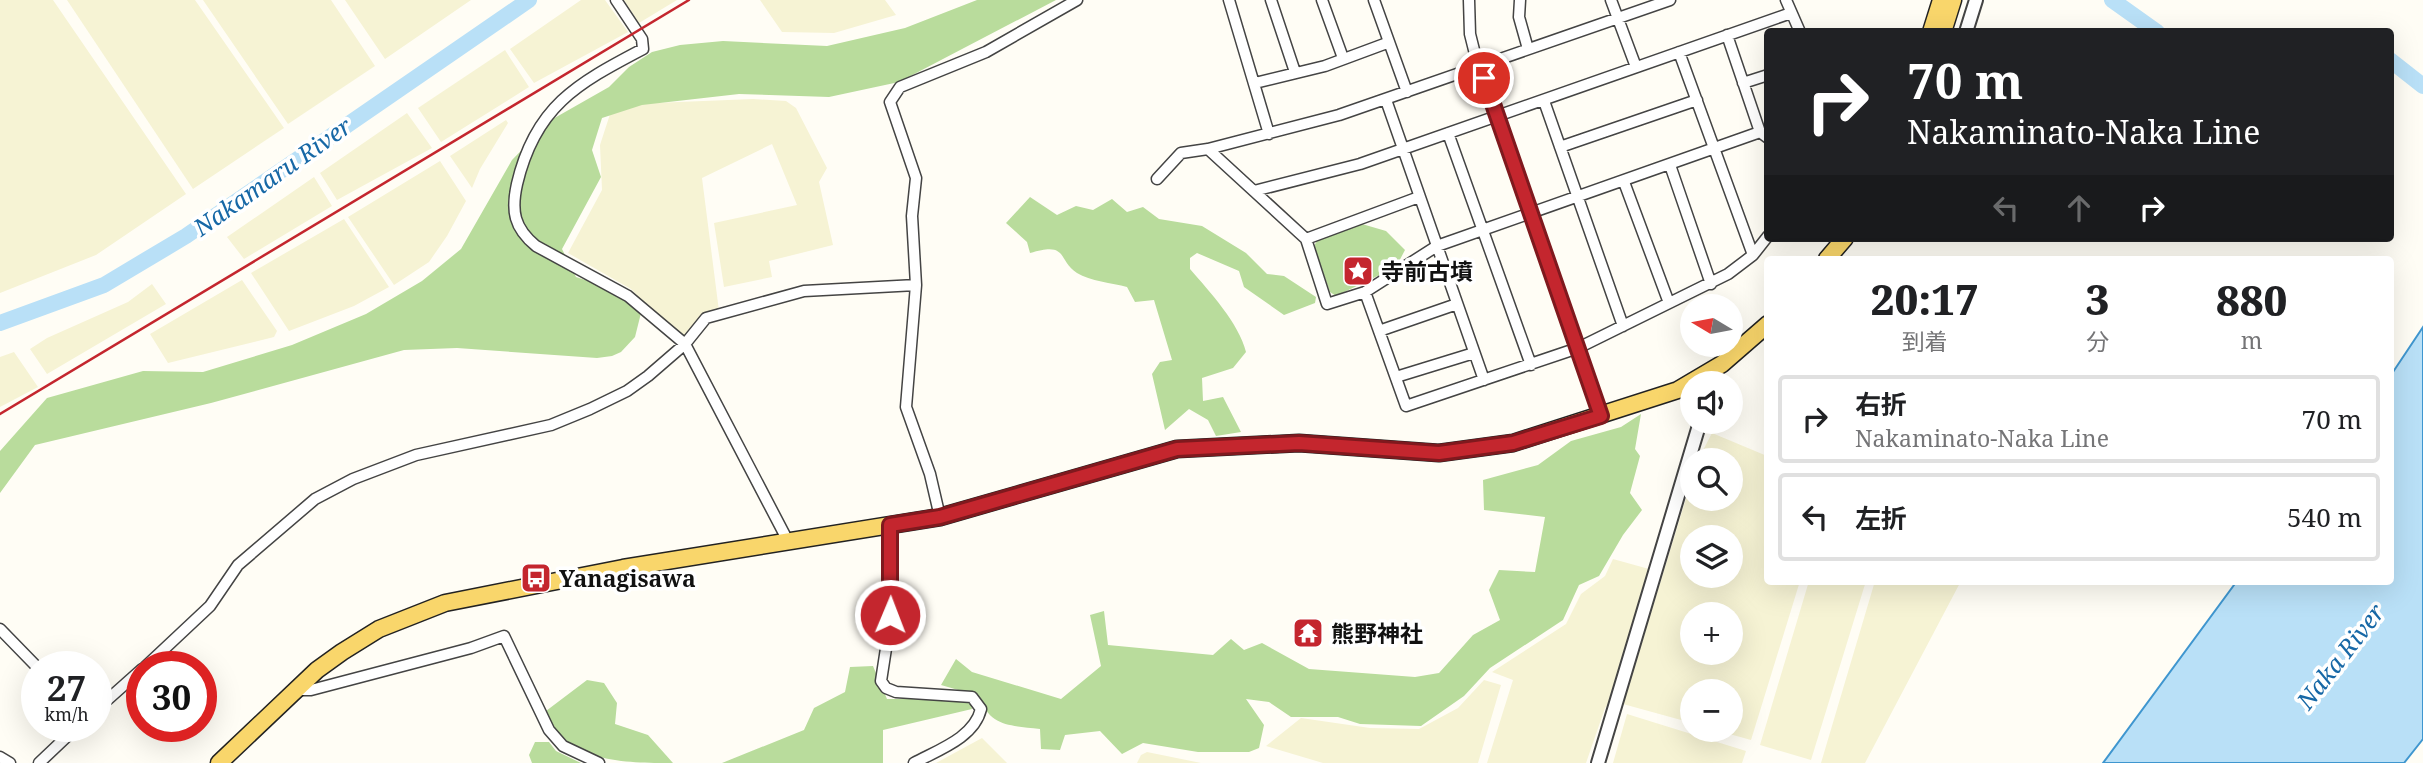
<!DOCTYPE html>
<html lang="ja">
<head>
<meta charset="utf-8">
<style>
	:root { --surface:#fff; --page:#f6f6f6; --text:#202124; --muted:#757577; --line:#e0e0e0 }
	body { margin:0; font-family:"Noto Serif","Noto Sans JP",serif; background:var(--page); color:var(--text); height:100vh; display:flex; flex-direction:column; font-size:26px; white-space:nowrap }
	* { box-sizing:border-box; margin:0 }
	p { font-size:23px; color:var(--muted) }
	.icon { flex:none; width:38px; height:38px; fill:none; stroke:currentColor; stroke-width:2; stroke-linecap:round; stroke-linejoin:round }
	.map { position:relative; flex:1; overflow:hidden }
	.details { position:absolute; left:1764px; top:256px; width:630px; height:329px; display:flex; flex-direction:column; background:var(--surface); border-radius:7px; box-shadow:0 7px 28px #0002 }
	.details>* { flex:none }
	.top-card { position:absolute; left:1764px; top:28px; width:630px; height:214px; border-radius:7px; box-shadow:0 7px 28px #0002; background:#202124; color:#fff; overflow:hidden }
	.needle { width:46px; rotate:280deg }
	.controls { position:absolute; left:1680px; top:294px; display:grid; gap:14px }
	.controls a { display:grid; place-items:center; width:63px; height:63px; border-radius:50%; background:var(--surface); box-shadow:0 7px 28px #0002; font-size:35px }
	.speed { position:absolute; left:21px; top:651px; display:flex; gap:14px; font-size:35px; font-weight:700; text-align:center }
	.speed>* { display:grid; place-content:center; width:91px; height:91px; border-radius:50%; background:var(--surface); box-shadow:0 7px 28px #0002; line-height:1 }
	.speed small { font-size:18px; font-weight:400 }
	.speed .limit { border:10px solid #d22; background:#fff; color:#111 }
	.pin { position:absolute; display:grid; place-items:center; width:60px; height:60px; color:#fff; margin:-30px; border:4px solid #fff; border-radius:50%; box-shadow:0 2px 7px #0007 }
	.me { position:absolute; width:77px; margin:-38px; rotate:1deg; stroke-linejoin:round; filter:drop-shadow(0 0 5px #0008) }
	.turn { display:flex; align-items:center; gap:24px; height:147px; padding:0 28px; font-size:32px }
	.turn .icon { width:91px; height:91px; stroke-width:2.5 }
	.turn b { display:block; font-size:49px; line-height:60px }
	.lanes { display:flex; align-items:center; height:66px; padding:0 28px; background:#0003; justify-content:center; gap:35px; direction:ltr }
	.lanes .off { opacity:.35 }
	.eta { display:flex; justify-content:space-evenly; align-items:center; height:119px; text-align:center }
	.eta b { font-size:42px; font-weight:800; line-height:49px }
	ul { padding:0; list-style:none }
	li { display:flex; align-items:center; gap:21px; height:88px; margin:0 14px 10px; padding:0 14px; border:4px solid var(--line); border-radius:7px }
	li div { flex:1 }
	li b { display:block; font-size:26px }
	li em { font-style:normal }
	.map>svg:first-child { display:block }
	.farmland { fill:#f6f3d4; fill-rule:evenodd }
	.forest { fill:#b9dc9c }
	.water { fill:#b9e0f7; stroke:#3f96cf; stroke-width:2 }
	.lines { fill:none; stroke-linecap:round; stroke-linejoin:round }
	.river { stroke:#b9e0f7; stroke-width:16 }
	.minor-casing { stroke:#444; stroke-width:13 }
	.tertiary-casing { stroke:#444; stroke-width:16 }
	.primary-casing { stroke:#222; stroke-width:19 }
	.minor { stroke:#fff; stroke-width:10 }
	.tertiary { stroke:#fff; stroke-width:12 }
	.primary { stroke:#f9d66b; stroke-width:16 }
	.rail { stroke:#c4262e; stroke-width:2.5 }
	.route-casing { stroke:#7f191e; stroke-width:18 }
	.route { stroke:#c4262e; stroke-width:12 }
	.labels { text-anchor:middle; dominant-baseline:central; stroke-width:7; stroke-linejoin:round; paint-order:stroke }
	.poi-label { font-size:23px; font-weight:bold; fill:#111; stroke:#fff; text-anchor:start }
	.water-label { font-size:24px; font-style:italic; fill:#1768a6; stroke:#fff }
</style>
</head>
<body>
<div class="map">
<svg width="2423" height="763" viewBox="0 0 2423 763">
	<rect width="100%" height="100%" fill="#fffdf5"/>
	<path class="farmland" d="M0,0H53L186,194L96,255L0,293Z
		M67,0H195L284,128L193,189Z
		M203,0H331L375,66L288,124Z
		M345,0H471L385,59Z
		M581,0H605L628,32L534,83L510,49Z
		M624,0H677L639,23Z
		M760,0H885L896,15L834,33L782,32Z
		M505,50L529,87L441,142L418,108Z
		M753,99L786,101L796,108L827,168L819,182L833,245L769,261L772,277L724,287L714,223L797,205L772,144L702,178L720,319L698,327L680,342L631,289L568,253L602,190L600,145L612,108L629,104Z
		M407,113L432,148L337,200L320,173Z
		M506,120L508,123L480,169L472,188L450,156Z
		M440,161L466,201L447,236L429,262L394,285L348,217Z
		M314,177L332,206L244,259L227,237Z
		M344,219L389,287L354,306L289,331L251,273Z
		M242,280L277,331L274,337L168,363L150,334Z
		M152,284L166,304L47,374L30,349L47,338L128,302Z
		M14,352L38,387L0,407V357Z
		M1712,433L1767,456L1768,581H1800L1751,740L1715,730H1731V691H1692V723L1623,704L1692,479V499H1731V460H1698ZM1692,537H1731V576H1692ZM1692,614H1731V653H1692Z
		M1613,559L1649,569L1610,702L1605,708L1586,763H1487L1513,680L1492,672L1566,624L1581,594L1605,576Z
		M1809,581H1866L1811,760L1760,745Z
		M1875,581H1961L1865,763H1821Z
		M1484,680L1501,685L1478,763H1323L1266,746L1301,718L1370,728L1419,729L1458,708Z
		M1627,714L1746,751L1742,763H1613Z
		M982,738L1007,763H936Z
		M1147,752L1201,763H1244H1137L1141,755Z"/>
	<path class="forest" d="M977,0H1056L899,82L829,97L739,94L642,105L602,118L592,150L601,177L562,249L576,277L604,286L642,309L635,337L621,352L612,356L597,358L457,348L404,350L211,403L35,445L0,493V451L47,398L143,371L203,372L292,345L366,314L422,281L461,249L512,160L551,120L609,87L629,67L652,52L680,45L723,41L827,46L905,28Z
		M1030,197L1057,215L1076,206L1093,210L1112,199L1127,212L1143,207L1159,219L1202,226L1246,253L1267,274L1284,276L1316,297L1315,303L1284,315L1244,287L1239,271L1197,253L1190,258V269C1209,291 1239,323 1246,352L1233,368L1202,378L1203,401L1223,397L1241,432L1216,436L1208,420L1189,409L1165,430L1152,374L1160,362L1172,360L1154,300L1135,302L1127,287C1112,283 1090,281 1077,273C1057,260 1069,241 1030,253L1027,242L1006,223Z
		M1362,224L1386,231L1405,250L1396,267L1336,296L1330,292L1314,246L1318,239Z
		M1641,414L1635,449L1640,456L1630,493L1642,510L1623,535L1599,576L1579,585L1563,620L1490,668L1464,696L1421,726L1360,724L1338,717H1291L1269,702L1246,699L1264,725L1259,748L1249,752H1198L1143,743L1122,754L1100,731L1065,735L1060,750L1041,749L1040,729C1011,725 990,728 979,696L941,685L956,659L972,672L1061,699L1101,666L1090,615L1104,611L1108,645L1213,655L1231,639L1244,650L1262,643L1309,669L1415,677L1439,673L1473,635L1500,620L1489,590L1499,570L1535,572L1545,517L1484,510L1483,480L1538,465L1571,441L1621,427Z
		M873,666L887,699H957L971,704L972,709L883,730V763H722L804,730L814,708L845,692L850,667Z
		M587,680L604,683L617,703L615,724L648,735L673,763C625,763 565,763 546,711Z
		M535,742H549L556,751L581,763H532L529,755Z"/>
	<path class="water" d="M2423,327V739L2404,763H2103L2237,581H2390L2391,375Z"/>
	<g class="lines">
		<path class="river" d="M2112,0L2157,32
			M2390,60L2423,86
			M0,323L104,285L186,236L529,0"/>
		<g class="minor-casing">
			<path id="minor" d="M616,0L642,39L643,49C576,84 535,107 517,184C511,211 514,228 536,246L628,296L685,344L789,543
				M1229,0L1269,134
				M1271,0L1295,72
				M1322,0L1343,58
				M1374,0L1407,92
				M1469,0L1470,34L1475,54L1601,416
				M1520,0L1519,17L1528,49
				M1611,0L1636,67
				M1786,0L1800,32
				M1727,35L1760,132L1768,138
				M1679,52L1753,255
				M1255,83L1325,66L1387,43
				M1743,83L1768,75
				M1386,100L1484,380
				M1544,101L1623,326
				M1448,133L1531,365
				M1560,147L1697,100
				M1208,149L1306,239L1327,304L1365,292L1437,246L1760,132
				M1670,165L1711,284
				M1157,179L1181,153L1208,149L1339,115L1670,0
				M1624,182L1669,303
				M1254,191L1360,164L1791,13
				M1306,239L1419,197
				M1365,292L1406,406L1578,348L1728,274L1753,255L1768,236
				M1379,331L1457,304
				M1396,377L1474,353
				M940,517L930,474L906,407L916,285L912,216L916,178L890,102L900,87L986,52L1077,0
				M890,525L889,629L881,681L886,688L896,692L972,697L981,709C974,738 938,750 914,763
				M0,629L37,667
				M145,667L210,606L238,565L315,499L353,479L416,455L551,425L590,409L627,391L648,376L685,344L706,318L804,291L916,285
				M295,690H311L471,648L504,636L549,730L563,746L599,763
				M96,710L142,669
				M0,757L10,763
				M39,763L78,726"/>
		</g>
		<g class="tertiary-casing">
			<path id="tertiary" d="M1966,32L1976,0
				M1598,763L1700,422"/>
		</g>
		<g class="primary-casing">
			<path id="primary" d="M1931,32L1941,0
				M1943,32L1953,0
				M1827,259L1845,238
				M219,763L317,670L342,652L379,629L445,603L623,568L940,517L1177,449L1299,443L1439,453L1513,443L1678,390L1722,364L1768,324"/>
		</g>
		<use href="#minor" class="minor"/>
		<use href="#tertiary" class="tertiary"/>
		<use href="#primary" class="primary"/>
		<path class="rail" d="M0,414L689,0"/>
	</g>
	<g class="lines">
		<g class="route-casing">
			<path id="route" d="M890,615V525L940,517L1177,449L1299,443L1439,453L1513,443L1601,416L1484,78"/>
		</g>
		<use href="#route" class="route"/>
	</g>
	<defs>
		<g id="sight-square" transform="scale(1.575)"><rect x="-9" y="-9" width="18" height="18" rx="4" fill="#c4262e" stroke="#fff"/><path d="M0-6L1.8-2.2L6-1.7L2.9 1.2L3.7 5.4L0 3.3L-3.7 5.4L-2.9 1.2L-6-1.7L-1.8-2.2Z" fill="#fff"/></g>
		<g id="bus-square" transform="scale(1.575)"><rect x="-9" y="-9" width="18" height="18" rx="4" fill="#c4262e" stroke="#fff"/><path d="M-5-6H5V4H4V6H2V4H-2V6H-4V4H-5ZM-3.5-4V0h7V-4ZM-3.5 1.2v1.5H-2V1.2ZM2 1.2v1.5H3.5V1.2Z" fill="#fff"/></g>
		<g id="temple-square" transform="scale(1.575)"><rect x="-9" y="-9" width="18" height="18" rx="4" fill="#c4262e" stroke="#fff"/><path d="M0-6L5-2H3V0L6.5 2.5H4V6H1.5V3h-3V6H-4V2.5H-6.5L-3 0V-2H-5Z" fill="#fff"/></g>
	</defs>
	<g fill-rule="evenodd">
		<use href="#sight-square" x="1358" y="271"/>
		<use href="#bus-square" x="536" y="578"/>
		<use href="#temple-square" x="1308" y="633"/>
	</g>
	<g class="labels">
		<g class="poi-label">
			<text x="1381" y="271">寺前古墳</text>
			<text x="559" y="578">Yanagisawa</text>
			<text x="1331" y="633">熊野神社</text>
		</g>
		<g class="water-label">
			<text transform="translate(272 176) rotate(-35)">Nakamaru River</text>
			<text transform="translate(2340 656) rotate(-52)">Naka River</text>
		</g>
	</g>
</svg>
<div class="controls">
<a><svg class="needle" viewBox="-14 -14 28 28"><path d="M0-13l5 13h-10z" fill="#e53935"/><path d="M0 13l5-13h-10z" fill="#757577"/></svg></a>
<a><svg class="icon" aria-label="sound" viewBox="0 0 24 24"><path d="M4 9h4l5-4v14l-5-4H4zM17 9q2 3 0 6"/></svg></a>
<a><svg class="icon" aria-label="search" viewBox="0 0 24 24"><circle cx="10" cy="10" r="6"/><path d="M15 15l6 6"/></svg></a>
<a><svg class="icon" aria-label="layers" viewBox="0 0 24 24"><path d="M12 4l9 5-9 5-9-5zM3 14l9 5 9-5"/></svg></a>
<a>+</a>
<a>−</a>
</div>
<div class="speed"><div>27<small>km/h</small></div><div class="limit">30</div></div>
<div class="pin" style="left:1484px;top:78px;background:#d93025"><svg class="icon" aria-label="arrive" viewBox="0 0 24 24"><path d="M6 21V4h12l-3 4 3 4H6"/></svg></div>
<svg class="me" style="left:890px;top:615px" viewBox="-20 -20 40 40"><circle r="17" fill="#c4262e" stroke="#fff" stroke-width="3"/><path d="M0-11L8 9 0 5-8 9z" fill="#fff"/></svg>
<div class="top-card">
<div class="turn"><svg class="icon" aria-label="right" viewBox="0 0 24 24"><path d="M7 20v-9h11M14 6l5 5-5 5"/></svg><div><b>70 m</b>Nakaminato-Naka Line</div></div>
<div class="lanes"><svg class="icon off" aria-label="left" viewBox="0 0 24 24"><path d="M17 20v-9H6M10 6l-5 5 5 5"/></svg><svg class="icon off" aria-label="ahead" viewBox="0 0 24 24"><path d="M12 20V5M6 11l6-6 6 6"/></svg><svg class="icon" aria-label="right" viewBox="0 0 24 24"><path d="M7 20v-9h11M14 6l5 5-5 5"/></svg></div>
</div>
<section class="details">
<div class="eta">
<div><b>20:17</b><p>到着</p></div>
<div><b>3</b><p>分</p></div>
<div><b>880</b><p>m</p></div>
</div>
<ul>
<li><svg class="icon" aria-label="right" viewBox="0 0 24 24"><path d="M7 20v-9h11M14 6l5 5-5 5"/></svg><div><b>右折</b><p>Nakaminato-Naka Line</p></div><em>70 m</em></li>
<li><svg class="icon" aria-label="left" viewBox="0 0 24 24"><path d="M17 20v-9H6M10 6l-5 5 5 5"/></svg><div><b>左折</b></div><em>540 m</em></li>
</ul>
</section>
</div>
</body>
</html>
